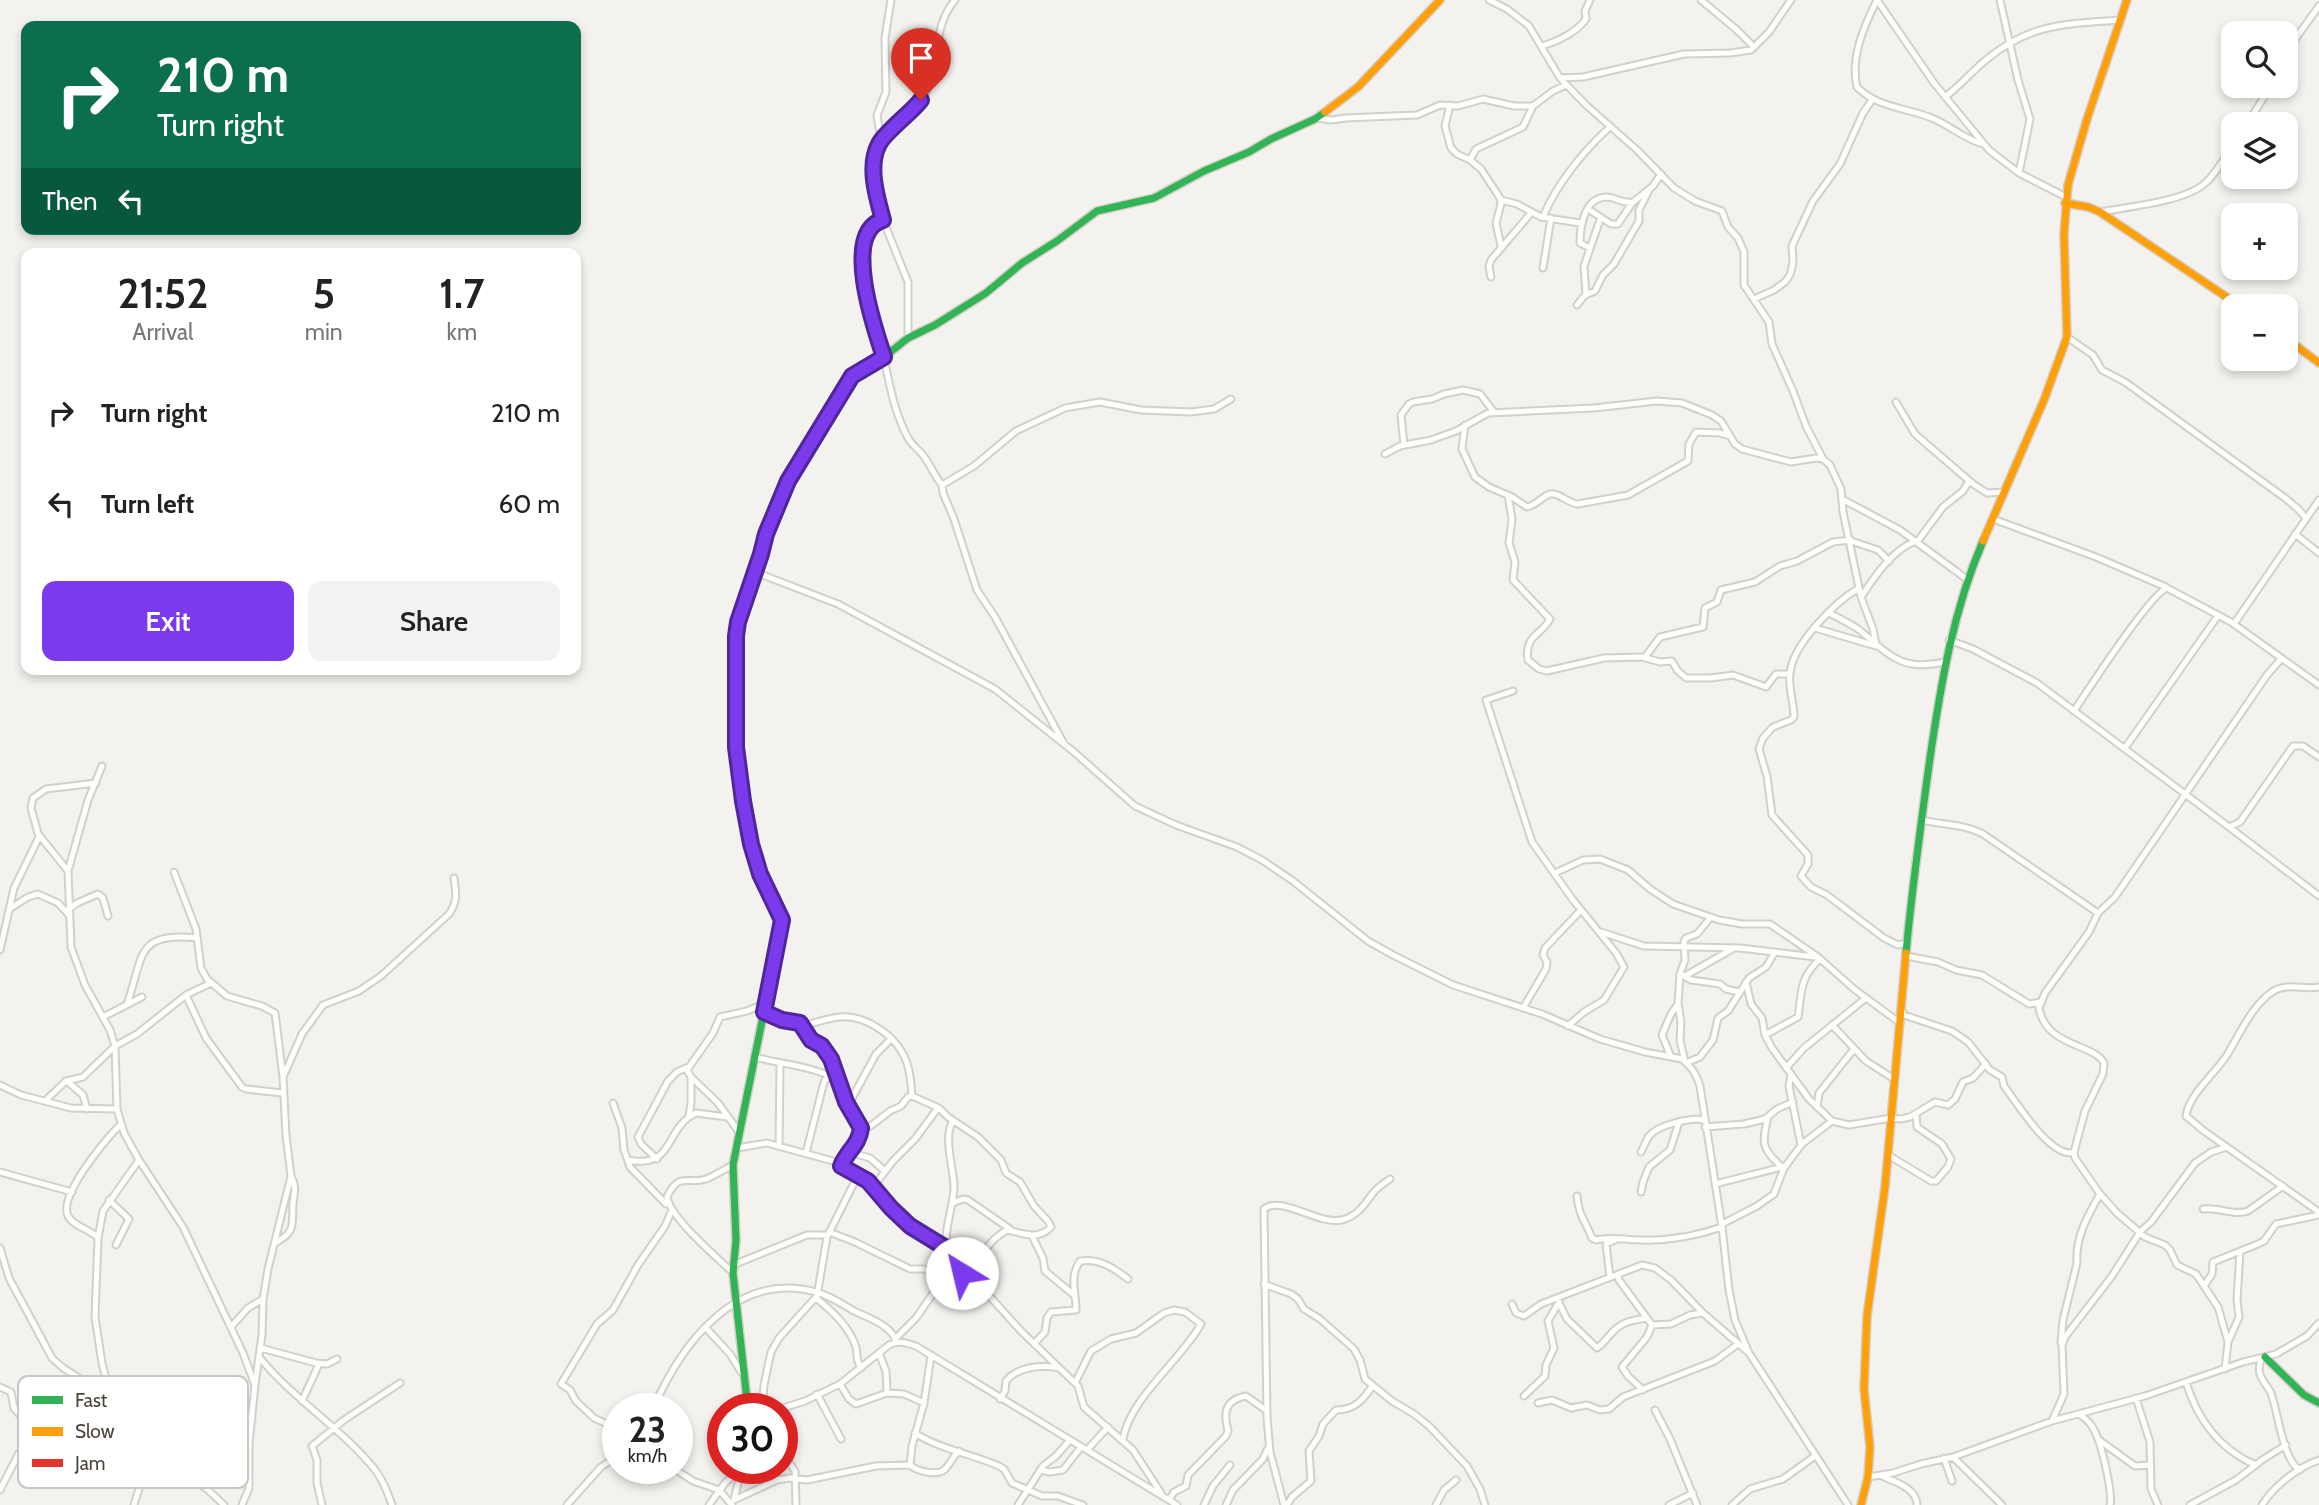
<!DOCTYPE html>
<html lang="en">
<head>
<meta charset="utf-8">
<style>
	:root { --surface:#fff; --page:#f2f2f2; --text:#222; --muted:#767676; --accent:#7c3aed }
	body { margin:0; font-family:Cabin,sans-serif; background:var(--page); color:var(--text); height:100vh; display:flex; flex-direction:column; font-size:26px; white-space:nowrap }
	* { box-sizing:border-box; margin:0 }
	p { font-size:23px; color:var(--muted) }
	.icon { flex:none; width:38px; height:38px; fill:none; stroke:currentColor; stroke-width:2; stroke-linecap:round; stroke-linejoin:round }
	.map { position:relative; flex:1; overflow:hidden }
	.side { position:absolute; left:21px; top:248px; width:560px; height:427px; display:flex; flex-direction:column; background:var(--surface); border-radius:14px; box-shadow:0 4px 10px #0003 }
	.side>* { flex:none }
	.banner { position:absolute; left:21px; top:21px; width:560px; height:214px; border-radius:14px; box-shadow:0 4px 10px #0003; background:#0b6e4f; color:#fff; overflow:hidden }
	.controls { position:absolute; left:2221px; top:21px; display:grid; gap:14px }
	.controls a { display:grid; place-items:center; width:77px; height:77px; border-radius:14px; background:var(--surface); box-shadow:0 4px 10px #0003; font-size:35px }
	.speed { position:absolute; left:602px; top:1393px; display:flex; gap:14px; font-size:35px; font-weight:700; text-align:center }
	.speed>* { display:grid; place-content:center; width:91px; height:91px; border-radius:50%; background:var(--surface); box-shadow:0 4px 10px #0003; line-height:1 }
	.speed small { font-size:18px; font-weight:400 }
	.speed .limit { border:10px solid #d22; background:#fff; color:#111 }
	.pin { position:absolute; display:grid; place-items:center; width:60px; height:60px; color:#fff; margin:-72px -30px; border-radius:50% 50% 50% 0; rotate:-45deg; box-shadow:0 0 7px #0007 }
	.pin .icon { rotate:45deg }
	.me { position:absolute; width:77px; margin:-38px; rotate:324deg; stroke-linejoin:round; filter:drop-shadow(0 0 5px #0008) }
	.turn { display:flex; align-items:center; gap:24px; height:147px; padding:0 21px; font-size:32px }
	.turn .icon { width:91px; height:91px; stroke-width:2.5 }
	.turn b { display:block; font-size:49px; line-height:60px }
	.then { display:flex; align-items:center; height:66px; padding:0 21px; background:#0003; gap:14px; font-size:26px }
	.eta { display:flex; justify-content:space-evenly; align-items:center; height:119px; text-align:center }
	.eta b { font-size:42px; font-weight:600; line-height:49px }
	.cta { display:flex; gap:14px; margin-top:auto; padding:14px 21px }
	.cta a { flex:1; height:80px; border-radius:14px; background:var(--accent); color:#fff; font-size:28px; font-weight:600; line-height:80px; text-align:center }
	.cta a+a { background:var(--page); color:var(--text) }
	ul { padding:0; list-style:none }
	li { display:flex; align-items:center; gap:21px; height:91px; padding:0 21px }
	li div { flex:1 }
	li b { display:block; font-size:26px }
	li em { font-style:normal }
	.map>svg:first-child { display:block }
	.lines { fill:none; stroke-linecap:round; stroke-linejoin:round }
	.street-casing { stroke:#d2d0cb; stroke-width:9 }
	.fast-casing { stroke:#d3cfc5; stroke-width:10 }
	.slow-casing { stroke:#d3cfc5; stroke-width:10 }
	.jam-casing { stroke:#d3cfc5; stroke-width:10 }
	.street { stroke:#fdfdfc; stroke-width:5 }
	.fast { stroke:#30b455; stroke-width:7 }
	.slow { stroke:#ff9f0a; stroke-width:7 }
	.jam { stroke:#e5322d; stroke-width:7 }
	.route-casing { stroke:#51269a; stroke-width:18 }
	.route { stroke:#7c3aed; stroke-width:12 }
	.key { fill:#fff; stroke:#c9c7c4; stroke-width:2 }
	.key-label { font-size:19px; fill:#4b4439 }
</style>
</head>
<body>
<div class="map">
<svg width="2319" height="1505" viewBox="0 0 2319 1505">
	<rect width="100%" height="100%" fill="#f4f2ee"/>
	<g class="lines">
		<g class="street-casing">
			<path id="street" d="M891,0L885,38L886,92L877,115L880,133L874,164L875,187L883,220L908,282V338
				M1489,0L1507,9L1529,26L1560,78L1586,105L1637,150L1674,188L1695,201L1722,211L1728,227L1738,238L1744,252V285L1769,322L1772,344L1793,391L1806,426L1823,459
				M1701,0L1737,30L1754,47
				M1877,0L1934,83L1989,150L2019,173L2066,197
				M1877,0C1864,26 1850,58 1857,87C1879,109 1907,107 1934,119C1951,126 1965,140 1984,144
				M2000,0L2018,80L2030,119L2019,173
				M1541,46C1557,42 1577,32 1586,19L1585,11L1590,0
				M2286,52L2319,6
				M1560,78L1583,77L1684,54L1730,53L1751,50L1769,32L1791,0
				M1945,97C1960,86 1972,71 1986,60C2030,23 2066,24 2120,20
				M1450,105L1445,126L1451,148L1457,154L1470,160L1481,169L1500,198L1501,204L1496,223L1501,246
				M1317,118L1331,120L1346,118L1417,115L1440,105L1458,106L1483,99L1514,106H1533L1553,91L1566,85
				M2247,124L2271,86
				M879,144C896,127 920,109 928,87C940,57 933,26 955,0
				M1470,160L1476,149L1523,127L1533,106
				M1501,200L1517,204L1541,217L1580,223
				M1588,209L1611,224H1618L1632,203L1653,186L1661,174
				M2100,212C2127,207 2181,202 2203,185C2215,176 2224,158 2233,145
				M1543,217C1556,185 1584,150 1610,127
				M883,220C840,233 876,327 883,355C890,384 893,410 908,438C911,444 917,448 922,454C930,463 934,476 942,485
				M1590,248L1580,243C1580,227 1584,198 1606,197C1616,197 1621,204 1633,202
				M1543,268L1551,218
				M1491,277L1489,266L1491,260L1531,213
				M1586,295L1584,266L1601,217
				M1754,299L1774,290L1785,282L1790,275L1793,263L1792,246L1813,201L1840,164L1863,113L1872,100
				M1577,305L1585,295L1595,291L1603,275L1614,264L1639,221V210L1649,190
				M2067,337L2093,355L2102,370L2125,382L2285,498L2298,509L2306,518
				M1896,402L1915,434L1973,484L1987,493L2004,492
				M1465,425L1462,449L1475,477L1489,487L1512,497L1527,507C1537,506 1545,492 1554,494C1563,496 1568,503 1578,504L1628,495L1688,461L1689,444L1696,432L1720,433L1730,436
				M1404,445L1401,415L1409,404L1413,402L1432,399L1444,394L1463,390L1480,394L1494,412
				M1385,454L1400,446L1431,440L1456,431L1488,413L1594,408L1657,401L1682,403L1712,415L1721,421L1735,444L1742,449L1791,462L1816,458L1823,459L1830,465L1841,489L1843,512L1861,597L1873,629L1876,645
				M1508,495L1512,519L1509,543L1515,562L1513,580L1550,619C1542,635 1524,635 1528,660L1539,669L1547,671L1604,658L1642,657L1660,662L1672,661L1677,670L1686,678H1711L1733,675L1766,687L1776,674H1789
				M1842,499L1900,530L1968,580
				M1993,519L2096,557L2166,587
				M2295,534L2319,553
				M1851,541L1878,550L1889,561
				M1917,542L1943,507L1963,491L1969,481
				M755,572L838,604L995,689L1074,752L1135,806L1176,825L1237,847L1262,860L1293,881L1368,941L1393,955L1453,985L1542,1014L1600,1039L1645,1052L1682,1059C1692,1067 1696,1074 1700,1086L1722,1227L1729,1290L1735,1320L1749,1353L1848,1505
				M1859,588C1835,602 1793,644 1790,673C1788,687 1794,703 1794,717L1791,720L1773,727L1763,738L1759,749L1767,776L1772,815L1808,855V864L1801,876L1811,887L1827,895L1884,938L1898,945L1907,943
				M1861,597C1875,576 1892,550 1916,541
				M1829,613C1839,618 1849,623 1858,629C1875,642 1891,661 1912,664C1923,666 1934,664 1945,662
				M2234,624L2319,500
				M1815,628L1876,646
				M1949,640L1973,649L2037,683L2229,827L2240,822L2293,746H2303L2319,757
				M1645,657L1660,637L1703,627L1705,608L1717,602L1721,590L1755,582L1780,566L1797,561L1833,542L1851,540
				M1513,691L1486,700L1532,842L1573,900L1616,953L1624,967L1604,1000L1584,1012L1568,1026
				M2074,711C2088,690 2150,594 2167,588L2231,622L2319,685
				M1063,742L995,617L977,590L954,519L943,493L942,485L974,466L1016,431L1065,408L1100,402L1141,410L1191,412L1214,409L1231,399
				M2125,748L2217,617
				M102,766L88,800L68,871L71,947L85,985L110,1030L115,1046L117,1109L124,1133L139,1160L183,1227L243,1353L255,1385L249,1444V1488L242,1505
				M1922,820C1942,825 1964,824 1983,834L2098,913
				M2229,827L2319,896
				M39,835L68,871
				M174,872L196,929L201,968L207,979L227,996L262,1006L275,1013L283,1077
				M1555,873L1583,860L1600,859L1628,870L1650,889L1673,904L1719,920L1742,924H1770L1818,957L1854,989L1900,1023
				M11,908L28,897L38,894L58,903L69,915
				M69,909L77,903L98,894L103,898L108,916
				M1601,932L1644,946L1740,948L1815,957
				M0,950L14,888L39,837L31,808L33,798L46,789L96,783
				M1906,956L1938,962L1956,970L1982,975L2029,1004L2040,1002
				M1680,974L1691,980L1720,984L1726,989L1739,992
				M1685,976L1734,948
				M1746,982L1751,1004L1762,1018L1765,1035L1772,1048L1809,1099L1832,1121L1849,1125L1891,1118L1901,1119L1910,1117L1935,1102L1948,1105L1955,1099L1963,1082L1973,1078L1986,1064
				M2319,987C2303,990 2287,982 2272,992C2251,1006 2238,1038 2225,1058C2213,1075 2189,1095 2186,1116L2204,1131L2319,1212
				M186,995L206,1038L242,1087L246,1089L282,1093
				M127,1004C144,958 134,931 197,938
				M1523,1008L1546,969L1547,962L1543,955L1545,948L1581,910
				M1902,1010L1904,1015L1952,1031L1968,1042L1990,1070L2002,1077L2004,1086C2018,1104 2049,1156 2073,1153
				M764,1012L782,1020L800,1023L811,1040L822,1046L831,1059L848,1105
				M103,1017L142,997
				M1832,1025L1866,1061L1894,1079
				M803,1026C815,1023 827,1018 840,1017C864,1015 892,1033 903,1054C910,1067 911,1082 912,1096
				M1765,1035L1798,1017C1802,992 1799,978 1820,959
				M755,1057C780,1064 806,1065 830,1076
				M1671,1057L1662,1035L1671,1014L1678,1004
				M1685,1061L1680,1041L1681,1022L1678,1004L1680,974L1685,960L1684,941L1686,938L1697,934L1711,917
				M1686,1063L1700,1057L1713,1040L1718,1018L1728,1011L1749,978L1766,967L1775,952
				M1786,1068L1804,1048L1866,998
				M1791,1075L1789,1086L1801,1145
				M67,1081L83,1095L87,1109
				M0,1085L21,1095L71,1108L117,1109
				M45,1101L66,1081L83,1077L115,1046L137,1034L186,995L211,983
				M613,1103L622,1128L624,1150L630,1167L666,1204
				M1817,1107L1819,1093L1854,1049
				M689,1116L691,1103V1077
				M1768,1117C1762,1142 1761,1149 1781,1166
				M953,1121C943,1134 953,1168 954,1185C955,1202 943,1231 947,1244C949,1254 956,1265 962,1273
				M1705,1127L1744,1124L1765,1119L1777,1109L1793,1102
				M861,1131L872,1125L890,1111L901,1106L908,1097L912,1096L939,1108L948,1117L978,1137L1001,1160L1006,1173L1020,1182L1034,1206L1048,1221L1051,1227C1038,1241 1023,1233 1007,1230C989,1240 976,1259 975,1280
				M739,1132L718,1103L691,1077L687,1070L713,1033L720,1017L747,1011L766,1003
				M779,1146L780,1064
				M737,1148L767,1143L833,1161L868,1181L901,1219L949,1250
				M849,1152L870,1158L885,1171
				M1641,1152C1644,1147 1646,1140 1649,1136C1658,1125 1691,1117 1704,1120
				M806,1153L823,1086L825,1080L837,1072
				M1888,1155L1931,1181H1936L1948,1167L1951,1159L1942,1144L1917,1127L1916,1114
				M657,1159L641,1144L638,1137L668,1081L677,1072L688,1067
				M628,1160C676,1169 663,1129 696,1113L727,1117
				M841,1166C846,1153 860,1145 861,1131C862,1119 847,1113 851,1100L876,1054L891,1039
				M0,1172L72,1192
				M1715,1184L1786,1166
				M874,1186L893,1161L915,1139L938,1108
				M1641,1192L1643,1182L1649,1167L1670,1150L1679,1122
				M1577,1196C1579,1217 1585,1220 1592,1238L1596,1240C1610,1236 1625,1240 1640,1240C1668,1241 1696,1236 1722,1227
				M109,1200L129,1219L116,1245
				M953,1203L963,1199L968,1200L1010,1229
				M2203,1209C2219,1207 2233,1216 2248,1211L2283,1186
				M1722,1224L1757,1206L1774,1194L1784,1168L1802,1144L1832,1121
				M829,1232L855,1242L910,1269H924L940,1276L962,1273L975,1280L1020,1330L1078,1386L1084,1407L1133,1450L1161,1493
				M1032,1236L1043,1258L1045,1271L1074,1295
				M98,1238L103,1211L139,1160
				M275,1243C296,1232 292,1225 293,1204C294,1193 297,1187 291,1176
				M0,1248L9,1278L52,1358L62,1367C93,1389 152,1412 148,1457C146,1474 138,1489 134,1505
				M733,1265L807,1235H828
				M733,1273C716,1256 671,1219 667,1197C679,1171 688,1185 706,1179C716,1175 725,1169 733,1165
				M1618,1274L1619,1280L1652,1325L1647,1337L1622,1367L1628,1376L1643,1390
				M1610,1277L1606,1244L1617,1239
				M1264,1284L1291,1294L1298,1299L1304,1309L1320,1319L1354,1349L1360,1360L1365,1379L1392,1401L1414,1414L1429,1426L1467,1466L1480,1489L1485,1505
				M2204,1286L2212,1274L2213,1262L2258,1244L2264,1241L2276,1224L2319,1215
				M816,1298C832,1311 849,1326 856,1347C858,1355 855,1359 861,1368
				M1559,1303L1567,1319L1597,1348C1603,1344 1605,1340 1610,1335C1620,1322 1632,1320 1647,1318
				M1512,1304L1516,1313L1524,1316L1541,1304L1642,1265L1655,1268L1671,1280L1703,1313L1748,1352
				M1652,1325L1671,1324L1690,1315L1702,1313
				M231,1327L248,1308L263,1299
				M706,1328L730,1354L741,1372
				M896,1338L916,1318L945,1276
				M2228,1342L2239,1317L2237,1300L2240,1252
				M2061,1343L2063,1320L2077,1263C2075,1238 2088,1215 2100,1194
				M1034,1344L1045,1332L1047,1318L1051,1312L1076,1310C1076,1292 1069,1277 1080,1261C1099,1258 1114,1268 1128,1279
				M261,1348L316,1363L327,1364L337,1359
				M879,1353L886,1371L887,1393
				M931,1356L924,1403L912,1446L910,1465C916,1471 936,1476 944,1470C950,1465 953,1456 959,1451
				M260,1358C294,1400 343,1429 376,1471C383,1481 388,1493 392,1505
				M2261,1358C2260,1363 2258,1369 2260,1374C2262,1381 2268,1387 2271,1393C2278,1412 2283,1461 2300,1470
				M2225,1369L2228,1342L2218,1307L2196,1274L2177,1265L2170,1250L2165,1245L2145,1237L2117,1213L2100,1194L2075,1158L2074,1152L2085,1111L2103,1074L2104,1063C2093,1043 2046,1047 2039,1008L2045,993L2089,932L2098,913L2115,897L2267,675L2281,659
				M2186,1382C2197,1419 2220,1450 2256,1465
				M1075,1383L1091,1351L1111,1339L1136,1333L1164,1313L1174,1310L1185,1312L1201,1324C1182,1359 1128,1400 1123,1440
				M840,1384L849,1399L856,1404L887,1393L904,1394L924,1403
				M255,1385L262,1335L263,1299L268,1269L291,1176L286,1135L283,1077L302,1034L323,1005L359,991L381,976L449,914C458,901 456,893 454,878
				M0,1387L11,1392L14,1408L20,1415L65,1431L101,1437L154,1451L207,1489L224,1505
				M817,1394L841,1439
				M1524,1396L1545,1376L1546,1365L1554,1348L1548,1321L1559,1302
				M2136,1398L2150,1442L2151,1489L2158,1505
				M111,1399L102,1363L95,1317L98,1238C90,1229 74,1227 68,1216C58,1195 107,1138 121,1124
				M1000,1399L1005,1391L1006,1381C1018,1366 1042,1365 1059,1368
				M302,1401L319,1364
				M1538,1403L1552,1400L1571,1408L1587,1405L1600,1410L1609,1409L1623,1397L1715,1361L1738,1344
				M653,1409C681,1344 736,1270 816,1292C829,1295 842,1304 854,1311C867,1317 893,1326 896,1342
				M762,1409L764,1385L771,1352L779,1338L817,1296L827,1237L858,1175
				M780,1409L805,1401L840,1384L889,1345C899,1340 905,1343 916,1346L1177,1505
				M1655,1410L1670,1439L1697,1505
				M2079,1414C2085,1418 2091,1423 2094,1430C2101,1442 2113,1492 2110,1505
				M2052,1421L2064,1394L2062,1346L2065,1337L2112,1276L2140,1232L2151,1222L2195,1163L2211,1152L2227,1147
				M618,1429L594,1418L576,1401L570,1390L561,1384L597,1324L613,1310L638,1265L665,1226L672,1210
				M915,1433C939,1449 972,1454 999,1466L1004,1469L1012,1483L1042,1496H1058L1083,1505
				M2099,1440L2135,1466L2151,1465
				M150,1450L164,1422L189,1394C206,1389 237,1411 252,1420
				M1087,1450L1108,1427
				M782,1452L795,1471L796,1505
				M1953,1457L2002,1505
				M1944,1458L1952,1481
				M673,1468L693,1481L719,1490L732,1505
				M1040,1470L1050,1472L1063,1470L1081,1447
				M1882,1476C1895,1482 1917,1488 1917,1505
				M1868,1477L1893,1473L1921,1464L1953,1457L2052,1421L2145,1396L2243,1362L2276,1354L2307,1336L2319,1323
				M207,1489L249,1444
				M0,1490L19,1453L24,1449L38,1448L65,1431
				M734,1499L742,1468
				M734,1500L777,1480L790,1478L807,1480L876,1466L910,1465
				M1169,1500L1174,1492L1186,1486L1188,1475L1226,1436L1228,1431C1223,1412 1225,1400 1246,1396L1267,1411
				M322,1505L317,1483V1460L312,1446L344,1420L400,1383
				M567,1505L601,1467L618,1456
				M709,1505L725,1483L741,1468
				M1018,1505L1043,1466L1056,1456L1070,1440
				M1204,1505L1213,1486L1230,1465
				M1226,1505L1233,1490L1263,1459L1269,1446
				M1284,1505L1270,1452L1267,1418L1264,1209C1281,1195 1318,1225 1341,1220C1357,1217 1365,1204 1373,1193C1378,1187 1384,1183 1390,1179
				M1287,1505L1292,1497L1311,1481L1309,1451L1319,1436L1323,1424L1336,1410C1355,1410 1363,1400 1373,1385
				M1436,1505L1444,1490L1456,1480
				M1669,1505L1693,1493
				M1732,1505L1750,1489L1783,1479L1815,1456
				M2190,1505L2236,1480L2262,1460L2286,1445
				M2262,1505C2274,1486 2298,1467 2319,1460"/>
		</g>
		<g class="fast-casing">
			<path id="fast" d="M857,373L884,357L908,338L935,325L986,293L1022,263L1057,241L1097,211L1154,198L1204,171L1249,152L1271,139L1315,119L1325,112
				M1906,953C1912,888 1921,823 1930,758C1941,683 1953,611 1983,541
				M2265,1357L2304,1395L2319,1403
				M748,1409L733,1273L736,1240L733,1165L782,922"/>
		</g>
		<g class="slow-casing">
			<path id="slow" d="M1325,112L1358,87L1440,0
				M2065,203L2088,207L2100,212L2240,306
				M2286,338L2319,363
				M1983,541L2044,400L2067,337L2064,234L2068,185L2087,119L2127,0
				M1861,1505L1868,1477L1870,1447L1864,1389L1867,1316L1885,1187L1906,953"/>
		</g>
		<g class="jam-casing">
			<path id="jam" d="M782,922L760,874L751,844L743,801L736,747L735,655L738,622L766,535L787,481L852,376L857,373"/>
		</g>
		<use href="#street" class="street"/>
		<use href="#fast" class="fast"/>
		<use href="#slow" class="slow"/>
		<use href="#jam" class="jam"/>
	</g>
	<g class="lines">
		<g class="route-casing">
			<path id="route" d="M921,100C911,113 885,132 879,144C867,166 877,198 883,220C841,232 875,330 884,357L852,376L788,481L766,534L761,554L738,622L736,636V747L743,801L751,844L760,874L782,920L764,1012L782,1020L800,1023L811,1040L822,1046L831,1059L846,1102L861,1128C859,1145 847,1151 841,1166L868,1181L891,1208L910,1226L949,1250L962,1273"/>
		</g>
		<use href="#route" class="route"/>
	</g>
	<rect x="18" y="1376" width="230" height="112" rx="10" class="key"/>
	<rect x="32" y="1396" width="31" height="8" fill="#30b455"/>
	<rect x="32" y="1427" width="31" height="9" fill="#ff9f0a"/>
	<rect x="32" y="1459" width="31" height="8" fill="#e5322d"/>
	<g class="key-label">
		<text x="75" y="1407">Fast</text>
		<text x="75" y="1438">Slow</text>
		<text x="75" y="1470">Jam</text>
	</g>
</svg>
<div class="controls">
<a><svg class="icon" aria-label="search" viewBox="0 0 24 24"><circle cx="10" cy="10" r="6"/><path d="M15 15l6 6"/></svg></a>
<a><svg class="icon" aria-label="layers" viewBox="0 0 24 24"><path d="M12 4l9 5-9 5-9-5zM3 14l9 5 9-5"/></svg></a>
<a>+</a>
<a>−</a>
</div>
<div class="speed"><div>23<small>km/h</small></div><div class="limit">30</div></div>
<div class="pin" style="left:921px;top:100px;background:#d93025"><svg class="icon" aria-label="arrive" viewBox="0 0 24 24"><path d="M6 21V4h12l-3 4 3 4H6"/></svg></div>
<svg class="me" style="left:962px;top:1273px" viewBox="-20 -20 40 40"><circle r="19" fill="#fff"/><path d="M0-13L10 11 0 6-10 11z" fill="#7c3aed"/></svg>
<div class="banner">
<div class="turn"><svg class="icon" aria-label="right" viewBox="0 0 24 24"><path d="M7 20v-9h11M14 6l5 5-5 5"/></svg><div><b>210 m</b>Turn right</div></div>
<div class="then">Then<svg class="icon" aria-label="left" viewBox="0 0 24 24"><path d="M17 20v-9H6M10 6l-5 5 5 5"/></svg></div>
</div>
<section class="side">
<div class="eta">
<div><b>21:52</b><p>Arrival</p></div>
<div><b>5</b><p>min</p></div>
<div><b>1.7</b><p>km</p></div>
</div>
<ul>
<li><svg class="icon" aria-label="right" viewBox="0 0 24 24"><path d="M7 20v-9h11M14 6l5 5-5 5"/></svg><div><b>Turn right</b></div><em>210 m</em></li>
<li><svg class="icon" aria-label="left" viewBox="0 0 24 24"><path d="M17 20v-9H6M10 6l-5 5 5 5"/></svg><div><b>Turn left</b></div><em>60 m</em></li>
</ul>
<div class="cta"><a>Exit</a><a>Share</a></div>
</section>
</div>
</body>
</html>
